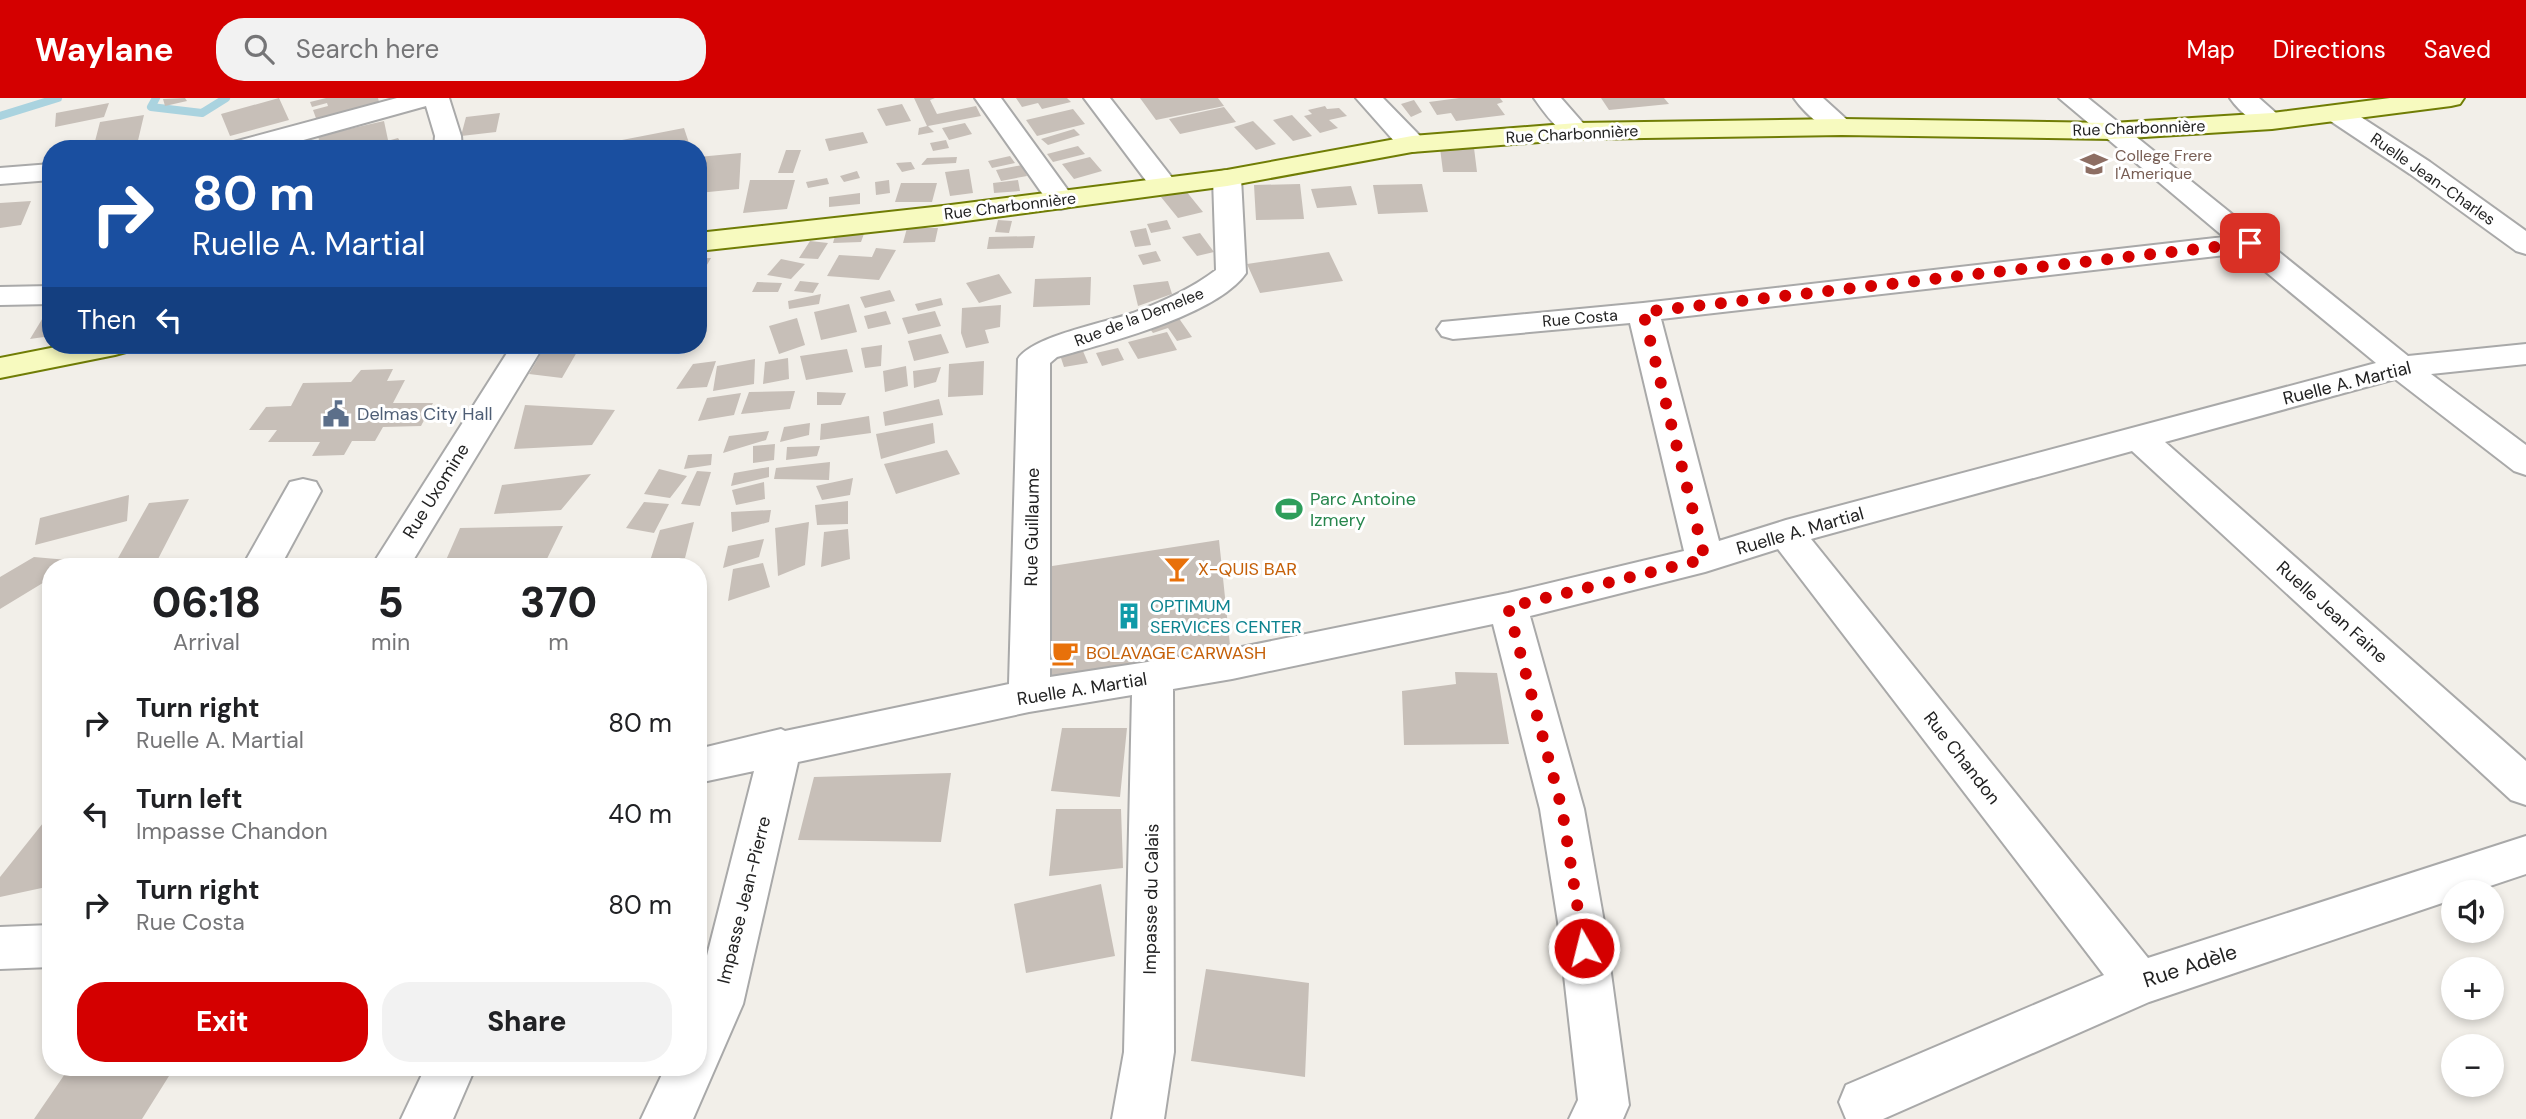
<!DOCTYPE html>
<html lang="en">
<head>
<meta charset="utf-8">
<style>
	:root { --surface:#fff; --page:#f2f2f2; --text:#202124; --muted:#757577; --accent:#d40000 }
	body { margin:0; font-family:"DM Sans",sans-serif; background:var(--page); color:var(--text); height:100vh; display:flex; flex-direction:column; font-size:26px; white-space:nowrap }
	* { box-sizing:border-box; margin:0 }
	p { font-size:23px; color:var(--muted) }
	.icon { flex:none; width:38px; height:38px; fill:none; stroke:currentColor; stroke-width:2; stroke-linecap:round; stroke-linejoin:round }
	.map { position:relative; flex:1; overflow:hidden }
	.details { position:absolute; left:42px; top:460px; width:665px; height:518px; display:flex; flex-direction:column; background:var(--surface); border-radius:28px; box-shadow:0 4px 10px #0003 }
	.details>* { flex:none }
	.top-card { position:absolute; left:42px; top:42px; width:665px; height:214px; border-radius:28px; box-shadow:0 4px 10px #0003; background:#1a4fa0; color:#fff; overflow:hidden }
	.buttons { position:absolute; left:2441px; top:782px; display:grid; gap:14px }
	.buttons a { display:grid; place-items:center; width:63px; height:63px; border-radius:50%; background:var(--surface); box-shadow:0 4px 10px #0003; font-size:35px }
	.pin { position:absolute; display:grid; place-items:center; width:60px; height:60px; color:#fff; margin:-30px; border-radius:14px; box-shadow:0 4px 10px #0006 }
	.me { position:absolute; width:77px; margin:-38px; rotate:352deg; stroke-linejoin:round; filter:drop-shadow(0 0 5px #0008) }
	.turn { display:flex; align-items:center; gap:24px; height:147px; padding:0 35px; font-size:32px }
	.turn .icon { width:91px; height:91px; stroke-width:2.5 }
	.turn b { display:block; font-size:49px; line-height:60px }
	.then { display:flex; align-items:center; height:66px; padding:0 35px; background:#0003; gap:14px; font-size:26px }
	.eta { display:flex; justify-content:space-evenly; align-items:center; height:119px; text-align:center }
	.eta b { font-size:42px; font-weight:800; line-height:49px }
	.button { display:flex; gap:14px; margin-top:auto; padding:14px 35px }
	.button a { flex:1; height:80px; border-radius:28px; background:var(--accent); color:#fff; font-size:28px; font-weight:800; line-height:80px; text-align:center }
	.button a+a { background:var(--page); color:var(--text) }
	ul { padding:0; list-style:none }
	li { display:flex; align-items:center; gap:21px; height:91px; padding:0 35px }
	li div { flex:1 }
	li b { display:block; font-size:26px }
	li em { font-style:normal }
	header { display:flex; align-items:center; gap:42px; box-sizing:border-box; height:98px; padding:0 35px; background:var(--accent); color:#fff }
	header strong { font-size:33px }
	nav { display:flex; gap:38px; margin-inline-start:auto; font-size:24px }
	.search { width:490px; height:63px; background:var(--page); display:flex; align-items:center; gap:18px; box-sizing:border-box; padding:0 24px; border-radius:28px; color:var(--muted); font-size:26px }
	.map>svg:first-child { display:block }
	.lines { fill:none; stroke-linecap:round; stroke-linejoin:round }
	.stream { stroke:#aad3df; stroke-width:8 }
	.building { fill:#c7bfb8 }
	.street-casing { stroke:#a9a9a9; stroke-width:4 }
	.secondary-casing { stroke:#707d05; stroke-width:4 }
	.street { fill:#fff; fill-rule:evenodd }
	.secondary { fill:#f7fabf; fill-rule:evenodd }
	.route { stroke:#d40000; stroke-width:12; stroke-dasharray:0 21.6 }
	.labels { text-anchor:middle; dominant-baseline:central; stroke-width:6; stroke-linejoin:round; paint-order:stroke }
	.far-street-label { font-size:16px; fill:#222; stroke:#fff }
	.far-education-label { font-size:16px; fill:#785e54; stroke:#fff; text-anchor:start }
	.street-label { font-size:18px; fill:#222; stroke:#fff }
	.service-label { font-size:18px; fill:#4e5e75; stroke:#fff; text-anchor:start }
	.leisure-label { font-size:18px; fill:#27864d; stroke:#fff; text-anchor:start }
	.food-label { font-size:18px; fill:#c56008; stroke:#fff; text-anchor:start }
	.culture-label { font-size:18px; fill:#0d838f; stroke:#fff; text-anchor:start }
	.near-street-label { font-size:21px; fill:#222; stroke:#fff }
</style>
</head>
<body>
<header>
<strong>Waylane</strong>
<div class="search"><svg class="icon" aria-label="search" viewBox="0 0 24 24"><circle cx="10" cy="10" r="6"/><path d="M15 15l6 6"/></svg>Search here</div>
<nav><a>Map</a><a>Directions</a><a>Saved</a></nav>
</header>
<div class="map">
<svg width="2526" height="1021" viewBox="0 0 2526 1021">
	<rect width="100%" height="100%" fill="#f2efe9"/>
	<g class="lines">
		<path class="stream" d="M156,0L151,9L202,15L226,0
			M0,18L58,0"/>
	</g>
	<path class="building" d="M185,0L187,3L165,8L163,1Z
		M279,0L289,22L230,38L221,16Z
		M326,0H378L380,7L317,23L313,12L328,8L327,5L312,9L310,4Z
		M914,0H935L930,2L937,16L976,8L981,18L928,28L934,34L918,37L919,30L927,28Z
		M1016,0H1067L1071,4L1042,11L1038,5L1022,9Z
		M1140,0H1218L1224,8L1156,22Z
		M1459,0H1500L1503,4L1497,6L1505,17L1456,23L1451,15L1437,17L1429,4Z
		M1601,0H1664L1669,6L1609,12Z
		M1414,2L1422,14L1411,19L1401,6Z
		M109,5L104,19L55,29L56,15Z
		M902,6L911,23L886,28L877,11Z
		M1325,8L1327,11L1339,10L1347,18L1329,22L1338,30L1320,35L1304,18L1312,16L1308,12Z
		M1224,9L1236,24L1180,36L1169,21Z
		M1073,11L1085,26L1037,38L1026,22Z
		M500,15L496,34L461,38L466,19Z
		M144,17L136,51H93L100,24Z
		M1292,17L1312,38L1293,43L1273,22Z
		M384,23L388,42L351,51H321L318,38Z
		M1253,23L1276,46L1256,52L1234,29Z
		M965,25L972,36L949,42L942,30Z
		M684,30L691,51H625L622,42Z
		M1074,31L1080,37L1048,47L1041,41Z
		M863,34L868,45L829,53L825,41Z
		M398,40L405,51H362V50Z
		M946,42L949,50L933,53L930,45Z
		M1078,48L1085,56L1053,64L1047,56Z
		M1440,50H1474L1477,74H1443Z
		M786,52H801L793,75H778Z
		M741,55L739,91L698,95V59Z
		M1010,58L1015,65L992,70L988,63Z
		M957,59L956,65L921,67L927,60Z
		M1090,59L1102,73L1074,81L1062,66Z
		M911,64L915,71L902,74L896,65Z
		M1022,67L1027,78L1001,83L996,72Z
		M969,71L973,95L950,98L945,74Z
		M857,73L860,80L844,84L840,78Z
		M827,80L829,86L808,90L806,84Z
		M750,82H795L787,111L743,115Z
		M889,82L890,95L876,97L875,84Z
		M1018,82L1020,93L994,95L993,85Z
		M901,85H937L932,104H895Z
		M1300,86L1304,121L1256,122L1254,87Z
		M1422,86L1428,114L1378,116L1373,87Z
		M1351,88L1357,107L1317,110L1311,91Z
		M1186,93L1203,114L1178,120L1161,99Z
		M860,95V106L829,109V99Z
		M31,103L21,127L0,130V105Z
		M998,122L1012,123L1009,135L995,134Z
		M1167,122L1171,131L1151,135L1147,126Z
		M907,130H938L935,144L903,145Z
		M1146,130L1151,147L1135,149L1130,133Z
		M865,133L861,144L833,145L836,134Z
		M1200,135L1214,154L1197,158L1182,139Z
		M1035,138L1033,150L987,151L989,139Z
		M810,143L828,145L818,161L799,160Z
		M876,150L896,152L879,182L827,178L839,157L872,159Z
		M1156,153L1161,163L1143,167L1138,157Z
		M1329,154L1343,183L1260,195L1247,166Z
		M698,160H711L698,182Z
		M781,161L805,166L791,181L767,177Z
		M999,176L1012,195L979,205L966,185Z
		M1091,179L1090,207L1033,209L1035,181Z
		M800,183L819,185L813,195L794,193Z
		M1168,183L1172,196L1138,208L1133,187Z
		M757,184L782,185L778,194H752Z
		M890,192L895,203L865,210L860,199Z
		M821,196L819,206L789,211L788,203Z
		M941,200L943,207L918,213L915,206Z
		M849,206L857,234L821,242L814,214Z
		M1001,207L1000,229L985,232L989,245L966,250L961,235L962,210Z
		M47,213H51V238L30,241Z
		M886,213L891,226L868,231L864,218Z
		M935,213L941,228L908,236L902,220Z
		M1178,219L1192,239L1177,243L1168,230L1153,235L1147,227L1161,223L1163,227L1168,225V222Z
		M797,220L805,247L779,256L769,228Z
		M1167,234L1177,252L1138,261L1128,244Z
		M941,236L949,255L914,263L908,243Z
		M546,247H581L562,280L529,276Z
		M882,247L881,268L865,270L861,250Z
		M1118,250L1124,262L1102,268L1096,255Z
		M847,251L853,274L806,282L800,258Z
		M1083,253L1088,265L1064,269L1060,257Z
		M788,260L789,281L763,286L765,264Z
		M755,261L754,286L713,293L717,268Z
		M716,263L707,289L676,291L693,266Z
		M984,263L983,297L948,299L949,266Z
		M906,268L908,288L885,294L883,273Z
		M941,269L936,284L914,290L913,273Z
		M393,271L387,283L405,282L393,305H433L421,328L383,329L375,343H352L344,357L312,358L320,344H268L277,332H249L266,309L291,308L303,285L351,284L361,272Z
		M795,293L790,311L741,316L749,294Z
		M817,294L846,295L841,307H817Z
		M741,295L734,317L698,323L707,300Z
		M939,301L943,317L885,328L883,314Z
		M525,307L615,312L592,347L514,351Z
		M869,318L871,335L820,342L821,326Z
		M810,325L809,337L780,344L784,329Z
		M933,325L935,345L881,361L876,336Z
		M769,333L766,342L723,355L729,338Z
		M775,346L774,362L753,365V348Z
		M820,348L817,358L786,362L787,349Z
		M947,352L960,376L896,396L884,366Z
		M712,356L711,367L684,371L688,357Z
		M830,364L829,382L774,381L776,370Z
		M769,369V379L731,388L734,375Z
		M659,371L687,378L670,400L644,396Z
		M697,373L711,374L700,408L681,406Z
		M591,376L561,412L494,416L502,387Z
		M853,380L850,397L822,402L816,388Z
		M764,384L765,401L736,407L732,392Z
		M129,397L127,423L35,447L40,420Z
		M189,401L157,463L129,469H113L149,405Z
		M848,403V426L817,427L815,407Z
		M644,404L669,406L654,435L626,430Z
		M771,412L769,424L732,434L731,414Z
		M694,424L685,460L648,469L660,432Z
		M809,424L805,467L778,478L775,430Z
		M563,428L543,469H443L460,430Z
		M848,431L850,461L821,469L824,434Z
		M764,441L759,459L723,470L728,448Z
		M1219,442L1232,566L1029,598L1033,471Z
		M34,459L79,463L69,469H51V480L0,511V479Z
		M763,465L770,489L728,503L733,471Z
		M1455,574L1497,575L1509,646L1404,647L1402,593L1456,586Z
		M1062,630H1127L1120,699L1051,693Z
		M951,675L941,744L798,742L814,679Z
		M1056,711H1121L1123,770L1049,778Z
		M51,715V788L0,799V779Z
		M1101,786L1115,858L1026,875L1014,806Z
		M1206,871L1309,885L1305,979L1191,963Z
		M69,970H174L142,1021H34Z"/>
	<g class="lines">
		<g class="street-casing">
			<path id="street" d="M397,0H449L461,38L462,51H434L435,38L426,8L271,51H227L230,45Z
				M975,0H1001L1075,102L1071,108L1061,111L1051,108Z
				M1084,0H1110L1177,86L1173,92L1163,94L1153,92Z
				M1356,0H1383L1422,40L1426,46L1422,52L1412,54L1402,52Z
				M1534,0H1561L1590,33L1586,39C1564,44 1546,17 1534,0Z
				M1794,0H1823L1855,29L1851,35C1831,40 1806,17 1794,0Z
				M2059,0H2088L2408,258L2526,246V266L2431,276L2526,347V377L2514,373L2395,281L2165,344L2526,663V707L2511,702L2132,353L1811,441L2148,860L2526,738V776L2472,794H2454V801L2149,904L1883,1021H1846L1839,1004L1846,987L2104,877L1778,451L1705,474L1530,518L1584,711L1604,824L1629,1007L1623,1021H1569L1578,1002L1558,824L1540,711L1493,526L1232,581L1173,591L1174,954L1164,1021H1112L1124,954L1132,597L1029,614L798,664L743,906L693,1021H641L665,970H698V893L754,673L698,685V651L781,631L785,633L1009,586L1018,261C1033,238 1104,225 1133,215C1162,204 1191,191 1216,172L1213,80L1217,74L1227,72L1237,74L1241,80L1246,175C1217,217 1107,245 1057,259L1050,265V579L1232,551L1508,495L1684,453L1630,225L1453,241L1442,238L1437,231L1442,224L1643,205L2224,139ZM2243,155L2376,265L1786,422L1719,443L1661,221Z
				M2230,0H2259L2285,23L2281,29C2262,33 2241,16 2230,0Z
				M2338,8L2347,10L2430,64L2526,133V156L2516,153L2410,76L2329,22L2325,16L2329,10Z
				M51,66V82L0,86V70Z
				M51,188V206L0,207V189Z
				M512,247H544L409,469H371Z
				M303,381L316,384L321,393L280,469H242L290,384Z
				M51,827V869L0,871V829Z
				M425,970H475L453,1021H401Z"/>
		</g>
		<g class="secondary-casing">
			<path id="secondary" d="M2390,0H2464L2460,6L2451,8L2272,31L2112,41L1842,37L1577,41L1412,54L1227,88L943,126L698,153V135L943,108L1227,72L1412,38L1577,25L1842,21L2112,25L2272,15Z
				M66,247H131L126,254L115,257L0,280V260Z"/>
		</g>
		<use href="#street" class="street"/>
		<use href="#secondary" class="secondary"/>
	</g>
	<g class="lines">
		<path class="route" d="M1584,850L1562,711L1508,509L1705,461L1643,214L2250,145"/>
	</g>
	<defs>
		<g id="university-bare" transform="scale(2.1)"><path d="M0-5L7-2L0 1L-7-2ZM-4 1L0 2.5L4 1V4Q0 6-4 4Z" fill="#8d6e63" stroke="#fff" stroke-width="2.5" paint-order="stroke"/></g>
		<g id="civic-bare" transform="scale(2.1)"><path d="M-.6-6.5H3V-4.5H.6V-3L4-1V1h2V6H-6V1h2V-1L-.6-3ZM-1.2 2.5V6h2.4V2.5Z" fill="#5c6f8a" stroke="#fff" stroke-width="2.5" paint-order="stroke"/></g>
		<g id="stadium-bare" transform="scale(2.1)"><path d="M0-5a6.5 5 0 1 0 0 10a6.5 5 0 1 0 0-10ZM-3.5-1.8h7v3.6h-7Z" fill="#2e9e5b" stroke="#fff" stroke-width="2.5" paint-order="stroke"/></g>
		<g id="bar-bare" transform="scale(2.1)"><path d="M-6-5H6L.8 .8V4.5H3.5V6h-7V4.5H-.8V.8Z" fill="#e8710a" stroke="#fff" stroke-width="2.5" paint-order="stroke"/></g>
		<g id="building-bare" transform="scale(2.1)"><path d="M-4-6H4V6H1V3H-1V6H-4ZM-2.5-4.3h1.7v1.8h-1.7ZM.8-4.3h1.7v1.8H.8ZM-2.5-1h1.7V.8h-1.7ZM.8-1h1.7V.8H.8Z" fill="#0f9aa8" stroke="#fff" stroke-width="2.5" paint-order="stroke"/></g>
		<g id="cafe-bare" transform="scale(2.1)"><path d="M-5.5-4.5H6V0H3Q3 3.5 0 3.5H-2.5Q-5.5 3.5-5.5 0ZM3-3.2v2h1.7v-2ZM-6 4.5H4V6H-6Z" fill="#e8710a" stroke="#fff" stroke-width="2.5" paint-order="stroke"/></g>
	</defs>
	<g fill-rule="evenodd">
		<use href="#university-bare" x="2094" y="66"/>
		<use href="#civic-bare" x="336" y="316"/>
		<use href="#stadium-bare" x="1289" y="411"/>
		<use href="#bar-bare" x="1177" y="471"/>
		<use href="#building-bare" x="1129" y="518"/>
		<use href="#cafe-bare" x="1065" y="555"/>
	</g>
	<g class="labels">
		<g class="far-street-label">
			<text transform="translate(2139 30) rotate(-2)">Rue Charbonnière</text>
			<text transform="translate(1572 36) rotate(-3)">Rue Charbonnière</text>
			<text transform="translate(2433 81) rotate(35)">Ruelle Jean-Charles</text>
			<text transform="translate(1010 108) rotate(-7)">Rue Charbonnière</text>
			<text transform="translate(1139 219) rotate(-21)">Rue de la Demelee</text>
			<text transform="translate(1580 220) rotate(-5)">Rue Costa</text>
		</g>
		<g class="far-education-label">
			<text x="2115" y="57">College Frere<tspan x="2115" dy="18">l'Amerique</tspan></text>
		</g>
		<g class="street-label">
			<text transform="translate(2347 285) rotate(-14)">Ruelle A. Martial</text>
			<text transform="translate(436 393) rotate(-58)">Rue Uxomine</text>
			<text transform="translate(1032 429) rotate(-89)">Rue Guillaume</text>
			<text transform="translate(1800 433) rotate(-16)">Ruelle A. Martial</text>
			<text transform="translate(2332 514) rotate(42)">Ruelle Jean Faine</text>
			<text transform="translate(1082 591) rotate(-9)">Ruelle A. Martial</text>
			<text transform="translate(1962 660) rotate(52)">Rue Chandon</text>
			<text transform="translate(1151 801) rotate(-89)">Impasse du Calais</text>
			<text transform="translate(744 802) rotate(-76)">Impasse Jean-Pierre</text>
		</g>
		<g class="service-label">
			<text x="357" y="316">Delmas City Hall</text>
		</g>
		<g class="leisure-label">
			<text x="1310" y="401">Parc Antoine<tspan x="1310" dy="21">Izmery</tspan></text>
		</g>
		<g class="food-label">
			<text x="1198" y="471">X-QUIS BAR</text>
			<text x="1086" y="555">BOLAVAGE CARWASH</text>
		</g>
		<g class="culture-label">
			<text x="1150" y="508">OPTIMUM<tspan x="1150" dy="21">SERVICES CENTER</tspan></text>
		</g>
		<g class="near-street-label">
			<text transform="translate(2190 868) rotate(-18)">Rue Adèle</text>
		</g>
	</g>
</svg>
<div class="buttons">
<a><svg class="icon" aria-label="sound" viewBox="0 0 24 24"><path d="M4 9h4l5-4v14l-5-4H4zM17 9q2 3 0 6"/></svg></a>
<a>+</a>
<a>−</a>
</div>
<div class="pin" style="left:2250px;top:145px;background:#d93025"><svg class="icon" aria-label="arrive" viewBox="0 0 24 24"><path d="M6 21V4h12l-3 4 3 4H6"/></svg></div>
<svg class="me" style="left:1584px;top:850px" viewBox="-20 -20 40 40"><circle r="17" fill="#d40000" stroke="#fff" stroke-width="3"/><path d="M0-11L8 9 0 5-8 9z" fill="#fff"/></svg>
<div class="top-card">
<div class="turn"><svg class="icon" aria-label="right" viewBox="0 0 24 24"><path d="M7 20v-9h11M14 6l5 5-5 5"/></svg><div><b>80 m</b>Ruelle A. Martial</div></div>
<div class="then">Then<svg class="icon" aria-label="left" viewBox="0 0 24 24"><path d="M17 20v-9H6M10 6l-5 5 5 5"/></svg></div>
</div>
<section class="details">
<div class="eta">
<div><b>06:18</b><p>Arrival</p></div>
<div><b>5</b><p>min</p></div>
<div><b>370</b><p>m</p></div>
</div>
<ul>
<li><svg class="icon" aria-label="right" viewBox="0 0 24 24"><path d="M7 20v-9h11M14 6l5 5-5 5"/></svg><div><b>Turn right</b><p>Ruelle A. Martial</p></div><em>80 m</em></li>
<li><svg class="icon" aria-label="left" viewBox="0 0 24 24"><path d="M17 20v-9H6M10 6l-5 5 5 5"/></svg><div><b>Turn left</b><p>Impasse Chandon</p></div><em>40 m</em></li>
<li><svg class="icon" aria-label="right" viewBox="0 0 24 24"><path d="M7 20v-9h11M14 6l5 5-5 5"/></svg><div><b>Turn right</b><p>Rue Costa</p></div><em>80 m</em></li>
</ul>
<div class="button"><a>Exit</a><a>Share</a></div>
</section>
</div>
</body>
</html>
